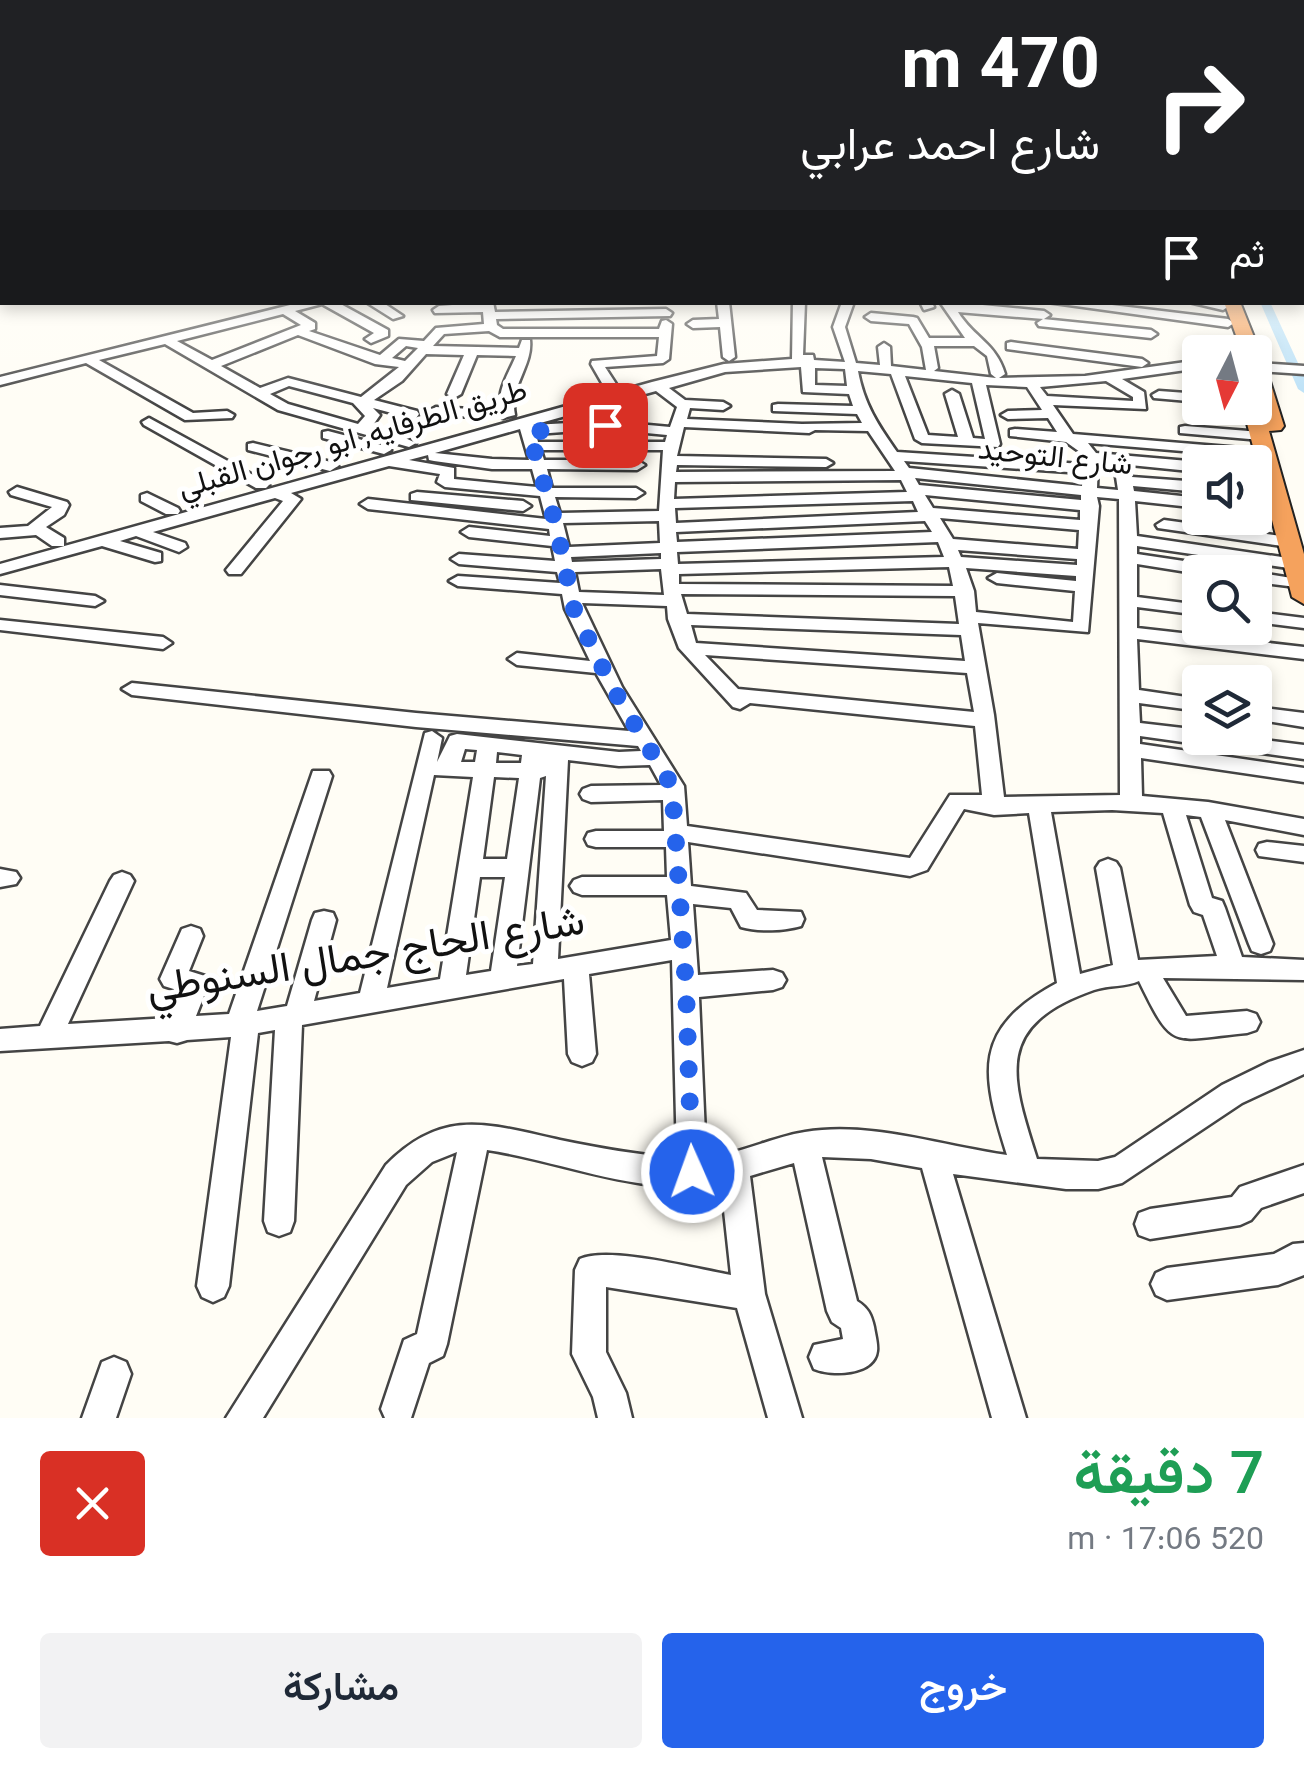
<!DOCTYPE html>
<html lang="ar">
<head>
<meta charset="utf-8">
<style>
	:root { --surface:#fff; --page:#f2f2f3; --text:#1f2937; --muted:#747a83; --accent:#2563eb }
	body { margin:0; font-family:Georgia,Vazirmatn,serif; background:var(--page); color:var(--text); direction:rtl; height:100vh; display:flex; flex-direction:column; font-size:38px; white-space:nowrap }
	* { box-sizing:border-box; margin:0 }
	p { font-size:32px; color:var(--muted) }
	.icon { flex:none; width:55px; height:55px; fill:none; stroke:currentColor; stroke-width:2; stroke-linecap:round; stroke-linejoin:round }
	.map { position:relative; height:1418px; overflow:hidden; direction:ltr }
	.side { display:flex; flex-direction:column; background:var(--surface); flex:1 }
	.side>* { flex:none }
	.banner { position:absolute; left:0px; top:0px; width:1305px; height:305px; box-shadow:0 5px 15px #0003; direction:rtl; background:#202124; color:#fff; overflow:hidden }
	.needle { width:65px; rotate:186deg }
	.fabs { position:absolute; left:1182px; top:335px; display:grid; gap:20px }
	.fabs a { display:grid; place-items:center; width:90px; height:90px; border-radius:10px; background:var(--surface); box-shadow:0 5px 15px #0003; font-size:50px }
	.pin { position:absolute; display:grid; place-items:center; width:85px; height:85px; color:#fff; margin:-42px; border-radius:20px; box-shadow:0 5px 15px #0006 }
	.me { position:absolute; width:110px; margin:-55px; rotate:358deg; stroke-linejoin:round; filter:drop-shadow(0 0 8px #0008) }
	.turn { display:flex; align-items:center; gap:35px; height:210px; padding:0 40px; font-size:45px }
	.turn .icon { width:130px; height:130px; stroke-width:2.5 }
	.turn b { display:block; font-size:70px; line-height:85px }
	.then { display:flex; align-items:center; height:95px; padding:0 40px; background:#0003; gap:20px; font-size:38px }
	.round { display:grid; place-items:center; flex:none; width:105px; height:105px; border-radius:10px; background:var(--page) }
	.head { display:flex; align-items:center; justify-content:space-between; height:170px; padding:0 40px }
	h1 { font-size:60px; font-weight:600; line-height:75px; color:#1e9e55 }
	.action { display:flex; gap:20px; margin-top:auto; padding:20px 40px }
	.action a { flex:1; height:115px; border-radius:10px; background:var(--accent); color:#fff; font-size:40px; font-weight:600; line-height:115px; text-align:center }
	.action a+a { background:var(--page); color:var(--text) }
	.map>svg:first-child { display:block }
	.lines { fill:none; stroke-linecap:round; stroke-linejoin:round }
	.canal { fill:#b9e0f7; fill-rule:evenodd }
	.minor-casing { stroke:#444; stroke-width:5 }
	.highway-casing { stroke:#222; stroke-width:4 }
	.minor { fill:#fff; fill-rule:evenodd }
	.highway { fill:#f5a25d; fill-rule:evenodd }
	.route { stroke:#2563eb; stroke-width:18; stroke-dasharray:0 32.4 }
	.labels { text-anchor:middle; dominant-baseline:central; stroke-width:10; stroke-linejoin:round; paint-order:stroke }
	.far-street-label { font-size:30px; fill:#111; stroke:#fff }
	.near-street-label { font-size:42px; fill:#111; stroke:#fff }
</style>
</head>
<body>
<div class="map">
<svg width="1304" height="1418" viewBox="0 0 1304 1418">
	<rect width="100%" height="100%" fill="#fffdf5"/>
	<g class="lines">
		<path class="canal" d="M1260,302H1270L1304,376V393L1298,389Z"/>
		<g class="minor-casing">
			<path id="minor" d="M1302,216H1304V222H1302Z
				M1302,233H1304V242H1302Z
				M302,302H337L388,330V336L371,343L365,339L374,333L322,304L295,311L315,323V329L309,331L380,355L399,339L424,341L436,328L484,324L483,312L435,313L433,310L439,306L493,302L495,312L666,309L672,313L670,316L496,319L497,325L503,329H659L662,321L666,320L672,324L669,359L663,363L605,367L618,387L611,391L606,390L591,364L592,361L657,356L659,337H500L489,331L444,334L433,346L519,348L522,340H530C533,366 509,386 515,415L503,418C494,394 507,377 516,356L477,355L461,394L454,398L447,394L464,355L426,354L402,381L374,400L417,411L419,414L403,437L416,443L409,447L278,410L165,344L99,360L193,413L227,411L234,415L232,418L185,420L86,363L0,385V377ZM283,314L301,325L212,360L177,341ZM298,335L375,364L399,367L361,397L288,378L260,388L221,366ZM406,346L418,348L405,361L392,358ZM289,386L353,403L365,416L358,424L288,404L270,394ZM373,408L403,416L390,433L371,428L380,415Z
				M366,302H382L403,316L393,319Z
				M717,302H729L735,357L729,361L723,357L720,327L693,328L687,324L693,320L719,319Z
				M793,302H805L803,355H813L814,360L845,362L833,327L842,302H854L845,327L856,363L880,365L878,347L884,343L890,347L891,366L926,370L922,347L909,324L871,321L865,317L871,313L913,317L917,318L929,338H965L940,302H952L1044,311L1050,315L1044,319L958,312C974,338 996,343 1005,374L999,378L1085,376L1200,360V368L1122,379L1144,392L1146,409L1053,405L1073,434L1265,450L1272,454L1265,458L1088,443L1096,453L1200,462V472L1130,465L1132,477L1200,482V492L1133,486L1134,491L1200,498V508L1135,501L1137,536L1295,559L1304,564L1295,569L1137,546V554L1224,567L1233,572L1200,574L1137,564V597L1200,605V615L1137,607V628L1304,647V659L1137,639L1139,690L1200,699V711L1139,703L1140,723L1200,730V738H1248L1304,745V759L1140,736V744L1304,768V782L1141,758L1142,796L1208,802L1304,819V835L1225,820L1273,944L1270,951L1261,954L1252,951L1249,944L1201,817L1186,815L1212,898L1222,901L1225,908L1242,957L1304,960V980L1163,978L1186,1016L1247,1011L1256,1014L1260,1022L1256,1030L1247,1033C1171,1040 1174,1053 1139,981C1126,987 1109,985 1094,990C994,1025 1010,1075 1037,1159L1098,1161L1115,1157L1222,1085L1269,1062L1304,1050V1074L1242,1103L1122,1183L1098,1189H1066L953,1174L1026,1418H992L922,1168L871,1159L822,1157L857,1301C868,1308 871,1314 874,1327C875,1334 878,1344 877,1351C874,1376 831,1376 814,1369L809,1357L814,1345L843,1339L841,1328L832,1322L827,1311L794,1163L750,1176L765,1294L802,1418H768L737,1308L606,1287V1352L626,1393L632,1418H598L593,1397L572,1354L575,1270L580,1259C610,1246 696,1269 731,1275L721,1183C642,1198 563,1161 487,1150L447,1344L443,1356L429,1363L411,1418H385L381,1409L404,1340L417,1334L457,1152L432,1162L406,1185L263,1418H226L386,1165C444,1106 490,1125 560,1140C599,1148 638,1155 677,1158L672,960L589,974L596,1054L592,1062L582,1066L572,1062L568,1054L564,979L302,1025L294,1221L290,1232L279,1236L268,1232L264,1221L275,1030L258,1033L229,1286L224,1297L213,1302L202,1297L197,1286L231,1037L187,1040L177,1043L169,1041L0,1051V1029L40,1026L110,881L114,875L122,872L130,875L134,881L68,1024L169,1018L180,991L164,986L160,979L182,929L191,926L200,929L203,936L189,971L205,976L209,983L196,1016L229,1014L313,771H329L332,776L257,1011L287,1006L312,920L315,913L324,911L333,913L336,920L314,1001L360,993L425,733L432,731L442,738L437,762L450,736L457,734L619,752L641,751L638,746L416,727L132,695L122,689L132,683L416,713L629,731L596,673L517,665L508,659L517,653L590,661L565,609L562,594L458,586L449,581L458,576L560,583L557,572L459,564L451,559L459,554L555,561L552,546L469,537L461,532L469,527L550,536L549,529L368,509L360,504L368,499L546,519L540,496L445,487L437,482L440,474L389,466L291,493L301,499L241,574H229L226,570L283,501L275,498L153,532L185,543L187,547L179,552L136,536L120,541L161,553V561L155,562L102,546L0,574V564L652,382L724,364L792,359ZM934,346H974L987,356L991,374L996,378L934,371L938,368ZM801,367L803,392L849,394L853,406L778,404L773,405V411L857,414L862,423L802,424L687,419L690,408L723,410L730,406L723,402L685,400L669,388L725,372ZM815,368L845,369L847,386L815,385ZM858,371L891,374L915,439L922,443L998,447L1000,444L986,385L1027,387L1042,410L1008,411L1001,415L1008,419L1048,418L1057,432L1015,429L1010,430V436L1066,442L1080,452L1083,464L897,452C878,425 864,404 858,371ZM905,376L972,383L985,439L973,438L959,394L952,390L945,394L958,437L928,435ZM1106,381L1133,397V401L1047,396L1040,387ZM656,391L677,407L670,427L605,421L533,425ZM684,427L809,433L815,430L868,431L895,471L676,472L677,465L826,467L833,463L826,459L677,456ZM520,429L529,460L492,459L435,453ZM605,429L667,435L665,442H538L536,434ZM541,450H663L659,511L560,513L555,497L636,498L644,493L636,488H552L547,469L637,470L645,465L637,460H544ZM428,455L429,460L434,461L492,469H532L537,487L454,479V468L409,460ZM904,461L1083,473L1082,486L909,468ZM1098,462L1114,464L1118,490L1097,488ZM915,478L1081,495V500L919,485ZM901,480L907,492L674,499L675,482ZM925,495L1080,510V520L933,508ZM1097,497L1119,499L1120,795L1004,797L994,715L978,623L1088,632L1099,506ZM913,501L918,512L676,523L675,508ZM940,518L1079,530L1078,549L953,539ZM659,521L660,543L569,547L563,523ZM925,521L932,532L677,542L676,532ZM938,542L944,557L678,564L677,552ZM958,550L1077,559V565L961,557ZM661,553V559L572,562L571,557ZM949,567L953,586L679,584V574ZM966,568L1076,576V581L997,573L988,578L997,583L1075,591L1073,622L976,612L974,591ZM661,569L664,595L579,592L575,572ZM681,594L955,596L959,624L687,614ZM582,603L667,606L668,619L679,648L733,707L740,709L750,703L975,726L982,795H950L910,858L687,826L684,786L622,687ZM691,625L961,635L965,661L696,643ZM705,655L967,673L974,712L738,689ZM465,749L477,750L475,762H461ZM497,752L522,755L521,763H496ZM568,760L619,766L650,765L661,785L591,786L583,789L580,794L583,799L591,802L663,800L664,831H596L588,833L585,839L588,845L596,847H666L667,877H582L574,880L570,886L574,892L582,895H667L671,940L558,959ZM434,775L473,777L440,979L387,988ZM546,776L533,964L517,966L540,778ZM494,777L519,778L507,859H483ZM964,809L994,815L1029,813L1057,983C972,1029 981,1072 1007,1155C942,1146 870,1121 805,1132C772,1137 741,1154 706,1157L699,997L773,990L782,987L786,980L782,973L773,970L698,975L693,904L731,908L741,927C758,932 784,931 801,926L804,919L801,912L757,910L746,893L691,886L688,842L910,876L927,870ZM1112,810L1163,813L1190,905L1194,912L1203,915L1217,956L1138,960L1120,868L1116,862L1108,859L1100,862L1096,868L1113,965L1080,974L1051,812ZM480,877H505L491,971L466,975Z
				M920,302H932L934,307L924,310Z
				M1047,302H1087L1228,319L1234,323L1228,327Z
				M1189,302H1223L1229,306L1223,310Z
				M1043,319L1151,330L1157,334L1151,338L1039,326L1037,323Z
				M1011,342L1142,359L1148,363L1142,367L1007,349V343Z
				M1237,344L1241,345V351L1204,352Z
				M1257,363L1304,366V374L1257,371Z
				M1159,391L1200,394V402L1154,398L1152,395Z
				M436,407L471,409L478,413L471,417L431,414L429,411Z
				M149,418L266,482L269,485L266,488H256L144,425L142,422Z
				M1185,426L1261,432L1268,436L1261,440L1180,433V427Z
				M328,431L389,447L391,450L384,454L323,438V432Z
				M253,443L335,463L338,466L330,471L248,450V444Z
				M17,487L67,502L69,505L64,515L46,527L64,538V546H52L36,535L0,538V528L28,526L52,507L11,495L9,492Z
				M1255,487L1276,489L1284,494L1276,499L1255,497Z
				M417,492L523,501L531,506L523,511L411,500V494Z
				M147,493L178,508L180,511L178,514H166L141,501V495Z
				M1255,504L1281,507L1289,512L1281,517L1255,514Z
				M1164,520L1289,537L1297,542L1289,547L1158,528L1156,525Z
				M1252,572H1255L1304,580V588L1255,582V572Z
				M0,585L95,596L104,601L95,606L0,595Z
				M1255,612L1304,618V628L1255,622Z
				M0,620L163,637L172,643L163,649L0,630Z
				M1255,707L1304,713V727L1255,719Z
				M1267,842L1304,846V862L1259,856L1256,850L1259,844Z
				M0,869L16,872L20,878L16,884L0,887Z
				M1304,1165V1193L1261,1208L1251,1220L1240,1225L1150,1239L1139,1235L1135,1224L1139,1213L1150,1209L1232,1197L1240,1187Z
				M1304,1243V1275L1278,1285L1167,1300L1156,1295L1151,1284L1156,1273L1167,1268L1274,1254L1293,1244Z
				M114,1357L126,1362L131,1374L116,1418H82L102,1362Z"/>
		</g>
		<g class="highway-casing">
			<path id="highway" d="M1224,302H1240L1260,352L1257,356L1242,352Z
				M1255,357L1264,362L1284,426L1281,430L1269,431L1304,554V604L1292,597L1243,408L1258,403Z"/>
		</g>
		<use href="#minor" class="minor"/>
		<use href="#highway" class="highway"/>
	</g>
	<linearGradient id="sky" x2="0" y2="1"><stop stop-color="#95c6ee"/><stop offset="0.51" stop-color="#fffefa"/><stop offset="1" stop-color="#fffefa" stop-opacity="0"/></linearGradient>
	<rect width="1304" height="407" fill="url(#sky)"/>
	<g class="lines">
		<path class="route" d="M605,425L529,432L556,525L574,609L612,687L672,786L686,987L692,1172"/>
	</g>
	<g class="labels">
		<g class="far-street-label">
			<text transform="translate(353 441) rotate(-16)">طريق الطرفايه, ابو رجوان القبلي</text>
			<text transform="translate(1055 459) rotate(6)">شارع التوحيد</text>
		</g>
		<g class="near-street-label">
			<text transform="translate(366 958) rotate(-9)">شارع الحاج جمال السنوطي</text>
		</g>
	</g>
</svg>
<div class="fabs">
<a><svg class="needle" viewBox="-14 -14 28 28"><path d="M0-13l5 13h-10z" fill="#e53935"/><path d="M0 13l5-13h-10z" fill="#747a83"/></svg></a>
<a><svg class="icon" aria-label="sound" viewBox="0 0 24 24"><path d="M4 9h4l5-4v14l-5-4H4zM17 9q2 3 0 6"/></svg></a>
<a><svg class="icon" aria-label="search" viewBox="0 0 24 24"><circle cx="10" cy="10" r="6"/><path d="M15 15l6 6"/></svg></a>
<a><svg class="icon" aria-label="layers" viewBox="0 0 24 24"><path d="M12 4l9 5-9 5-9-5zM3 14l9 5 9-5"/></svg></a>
</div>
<div class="pin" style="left:605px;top:425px;background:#d93025"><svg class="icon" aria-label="arrive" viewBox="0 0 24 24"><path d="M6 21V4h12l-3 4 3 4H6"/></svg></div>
<svg class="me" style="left:692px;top:1172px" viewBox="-20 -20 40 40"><circle r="17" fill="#2563eb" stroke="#fff" stroke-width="3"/><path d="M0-11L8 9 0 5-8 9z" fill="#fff"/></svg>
<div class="banner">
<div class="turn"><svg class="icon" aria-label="right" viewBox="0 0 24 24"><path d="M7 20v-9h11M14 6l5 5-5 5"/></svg><div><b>470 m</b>شارع احمد عرابي</div></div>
<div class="then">ثم<svg class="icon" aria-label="arrive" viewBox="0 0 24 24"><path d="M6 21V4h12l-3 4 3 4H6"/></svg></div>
</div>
</div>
<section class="side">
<div class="head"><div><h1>7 دقيقة</h1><p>520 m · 17:06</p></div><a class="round" style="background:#d93025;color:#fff"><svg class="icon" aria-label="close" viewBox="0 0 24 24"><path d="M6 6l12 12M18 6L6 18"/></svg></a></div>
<div class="action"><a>خروج</a><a>مشاركة</a></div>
</section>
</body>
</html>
